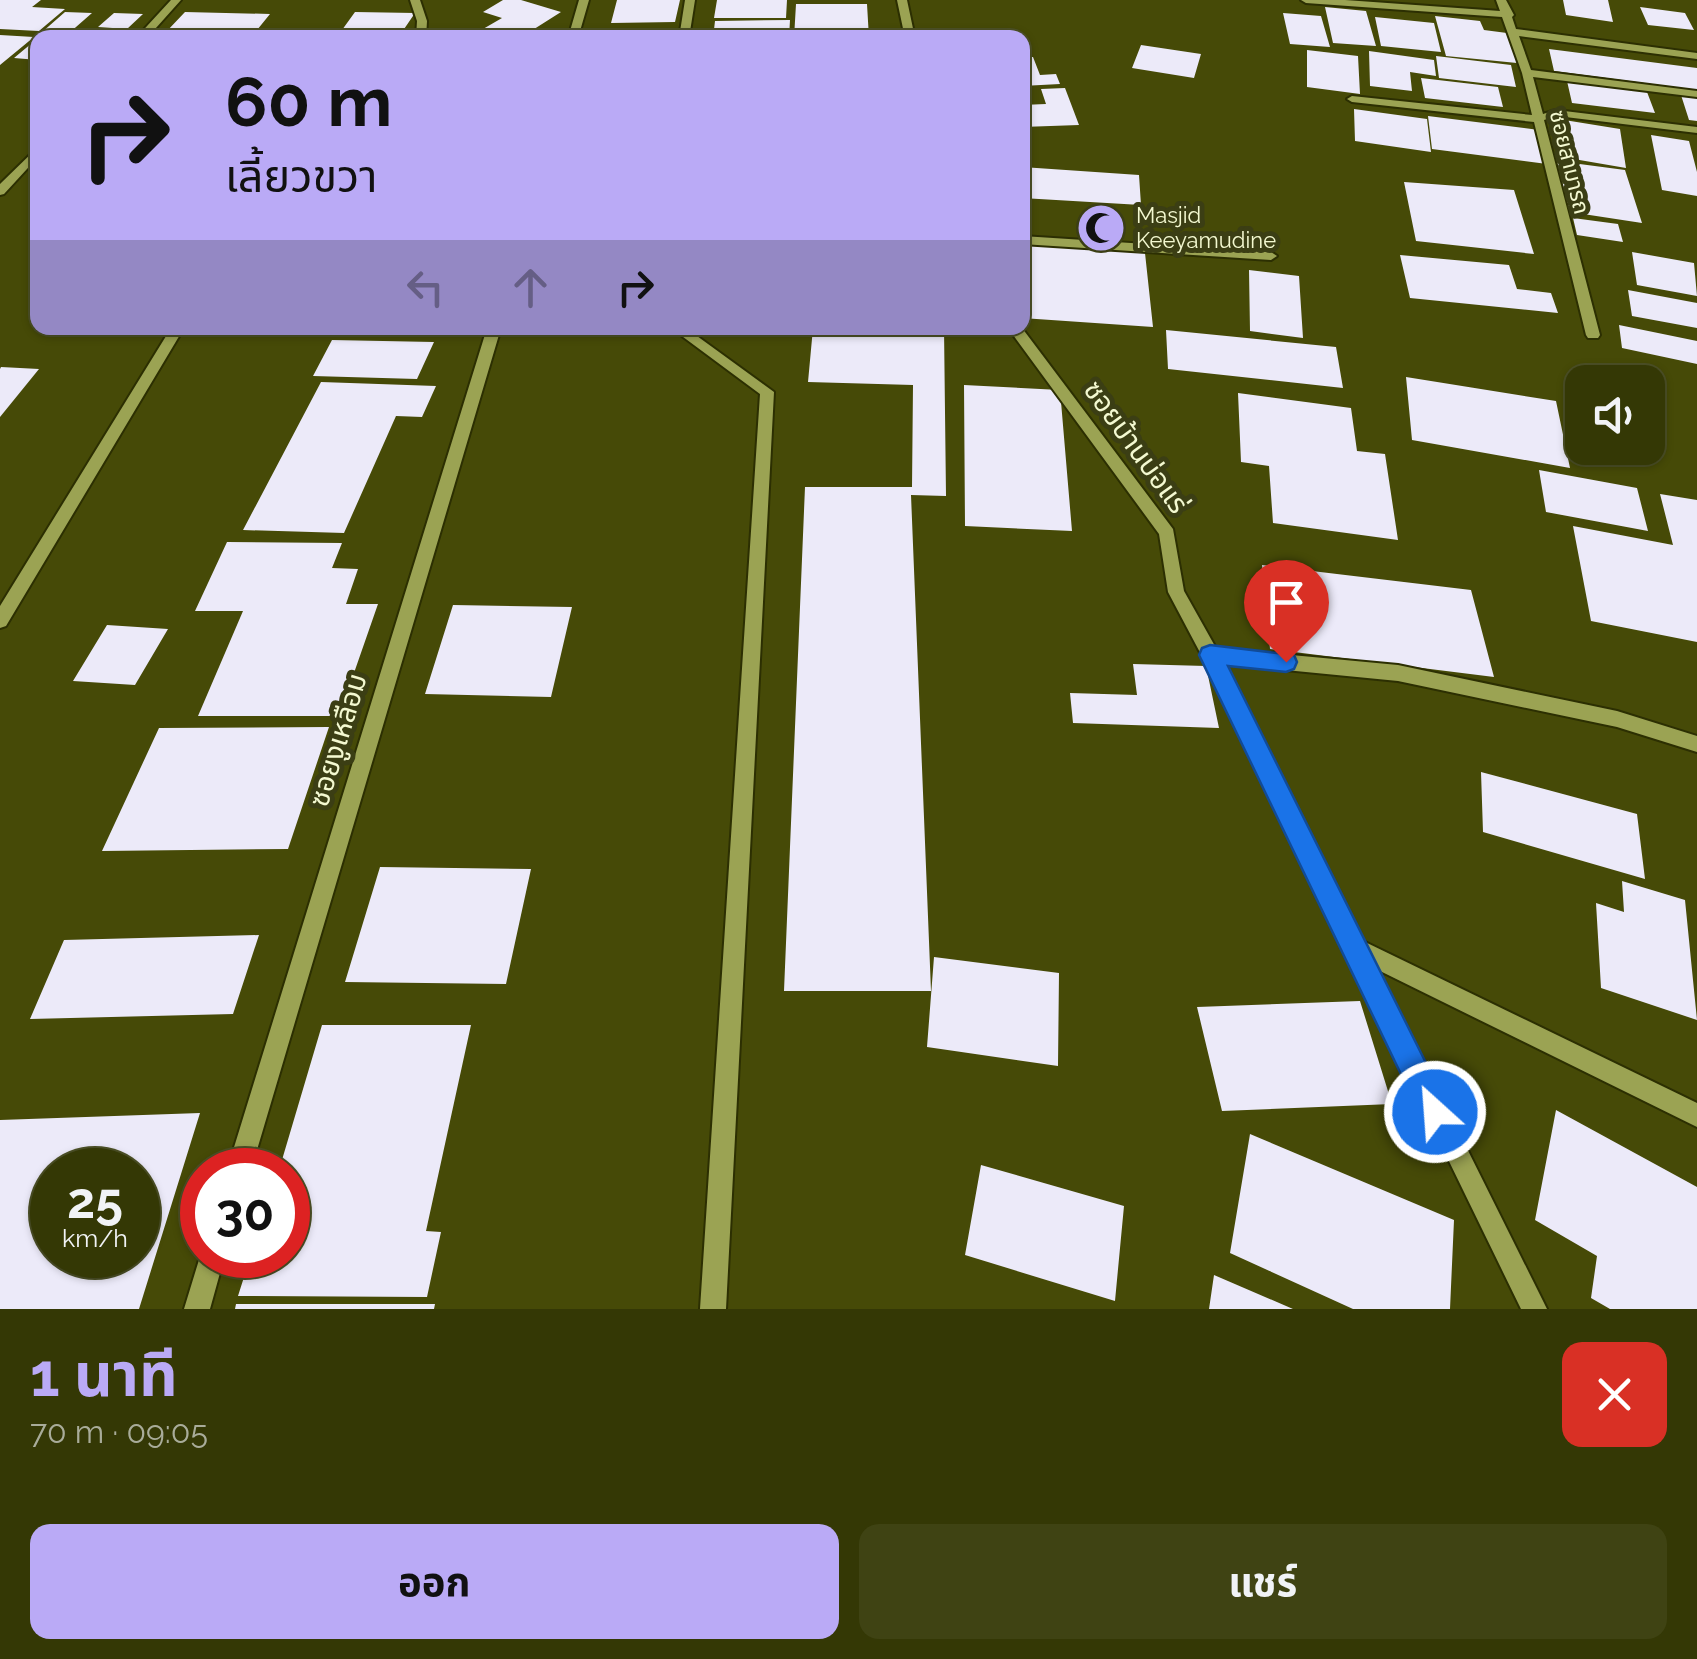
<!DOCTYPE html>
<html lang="th">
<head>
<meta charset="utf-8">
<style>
	:root { --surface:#343805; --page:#3f4313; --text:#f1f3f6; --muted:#a9ac9a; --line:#4e5227; --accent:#baaaf6 }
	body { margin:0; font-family:Raleway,"Noto Sans Thai",sans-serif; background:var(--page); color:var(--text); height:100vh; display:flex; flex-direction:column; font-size:38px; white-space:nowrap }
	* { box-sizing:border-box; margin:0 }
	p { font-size:32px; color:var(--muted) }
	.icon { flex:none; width:55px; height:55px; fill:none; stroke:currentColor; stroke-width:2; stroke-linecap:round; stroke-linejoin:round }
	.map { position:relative; height:1309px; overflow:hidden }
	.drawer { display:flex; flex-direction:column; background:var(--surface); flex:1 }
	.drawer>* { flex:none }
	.banner { position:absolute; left:30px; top:30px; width:1000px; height:305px; border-radius:20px; box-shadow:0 2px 8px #0004,0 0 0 2px var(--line); background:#baaaf6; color:#111; overflow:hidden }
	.buttons { position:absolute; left:1565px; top:365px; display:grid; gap:20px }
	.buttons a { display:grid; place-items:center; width:100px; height:100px; border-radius:20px; background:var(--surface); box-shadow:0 2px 8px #0004,0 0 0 2px var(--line); font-size:50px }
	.speed { position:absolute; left:30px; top:1148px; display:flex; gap:20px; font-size:50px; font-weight:700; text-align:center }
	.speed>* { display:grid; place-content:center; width:130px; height:130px; border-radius:50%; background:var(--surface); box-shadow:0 2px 8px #0004,0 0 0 2px var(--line); line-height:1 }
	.speed small { font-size:25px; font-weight:400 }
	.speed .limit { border:15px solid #d22; background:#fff; color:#111 }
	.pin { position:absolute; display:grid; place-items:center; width:85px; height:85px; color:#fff; margin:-102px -42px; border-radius:50% 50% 50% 0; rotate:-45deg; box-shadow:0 0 10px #0007 }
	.pin .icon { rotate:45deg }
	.me { position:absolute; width:110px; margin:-55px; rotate:334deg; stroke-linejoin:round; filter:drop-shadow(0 0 8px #0008) }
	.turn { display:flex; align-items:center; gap:35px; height:210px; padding:0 30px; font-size:45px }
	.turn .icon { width:130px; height:130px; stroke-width:2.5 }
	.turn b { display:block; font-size:70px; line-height:85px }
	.lanes { display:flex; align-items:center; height:95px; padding:0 30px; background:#0003; justify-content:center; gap:50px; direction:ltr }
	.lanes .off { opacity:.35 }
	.round { display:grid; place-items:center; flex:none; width:105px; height:105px; border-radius:20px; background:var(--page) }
	.summary { display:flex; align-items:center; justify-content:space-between; height:170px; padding:0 30px }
	h1 { font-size:60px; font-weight:700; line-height:75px; color:var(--accent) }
	.primary-button { display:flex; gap:20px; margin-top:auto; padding:20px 30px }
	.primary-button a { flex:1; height:115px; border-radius:20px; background:var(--accent); color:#111; font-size:40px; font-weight:700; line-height:115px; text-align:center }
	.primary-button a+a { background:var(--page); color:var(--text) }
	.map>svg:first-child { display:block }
	.building { fill:#eceaf9; fill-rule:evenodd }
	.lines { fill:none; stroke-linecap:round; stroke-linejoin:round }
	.minor-casing { stroke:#2c2f02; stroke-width:4 }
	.minor { fill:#9ba353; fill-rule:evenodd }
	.route { fill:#1a73e8; stroke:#114b97; stroke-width:2.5 }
	.labels { text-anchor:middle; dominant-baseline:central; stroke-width:10; stroke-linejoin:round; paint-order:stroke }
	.far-street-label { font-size:22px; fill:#f4f9d1; stroke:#3b3e14 }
	.far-poi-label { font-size:22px; fill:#f4f9d1; stroke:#3b3e14; text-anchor:start }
	.street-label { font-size:28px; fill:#f4f9d1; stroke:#3b3e14 }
</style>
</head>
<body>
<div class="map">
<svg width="1697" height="1309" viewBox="0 0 1697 1309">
	<rect width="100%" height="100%" fill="#464a07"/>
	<path class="building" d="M0,0H41L32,7L65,9L39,31L0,29Z
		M503,0H521L561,12L520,38H508L483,29L502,18L483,12Z
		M617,0H680L675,22L611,23Z
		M717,0H787L786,18H714Z
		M1563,0H1608L1613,22L1566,15Z
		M796,4H867L869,38H794Z
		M1325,7L1366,11L1376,46L1333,43Z
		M1640,7L1685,13L1694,30L1648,25Z
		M65,12L92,13L68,34L41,33Z
		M185,12L270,14L253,35L166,32Z
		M355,12L415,13L400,35L349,38L353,31L342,30Z
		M114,13L143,14L127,29L98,27Z
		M1283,13L1321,16L1330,47L1290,44Z
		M1435,16L1480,21L1484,30L1507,33L1517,63L1446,56Z
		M1375,17L1434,23L1441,52L1381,46Z
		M790,20L789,38H713L715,21Z
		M0,35L34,37L0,65Z
		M38,38V60L14,58Z
		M1141,45L1201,54L1194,78L1132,68Z
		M1549,49L1697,68V90L1554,71Z
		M1307,50L1358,56L1360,94L1307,87Z
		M1369,51L1434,60L1436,76L1410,72L1412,91L1370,86Z
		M1436,56L1511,65L1516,87L1439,78Z
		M1022,57H1033L1040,75L1056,74L1060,84L1022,86Z
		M1421,78L1498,87L1503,107L1425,98Z
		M1567,81L1647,92L1655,113L1572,103Z
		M1065,88L1079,125L1022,127V105L1046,104L1041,89Z
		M1681,95L1697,97V121L1689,120Z
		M1354,109L1427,119L1431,152L1355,141Z
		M1428,116L1539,130L1547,164L1432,149Z
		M1558,119L1620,129L1626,168L1562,157Z
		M1651,135L1689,141L1697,172V196L1662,190Z
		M1557,161L1625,170L1642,223L1570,212Z
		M1022,167L1139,175L1141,205L1022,198Z
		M1404,182L1514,190L1534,254L1416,241Z
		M1573,218L1618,224L1623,242L1577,235Z
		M1022,245L1145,253L1153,327L1022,318Z
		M1632,252L1694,263L1697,296L1637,285Z
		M1400,255L1509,265L1517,289L1551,293L1558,313L1410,298Z
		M1249,270L1299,276L1303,338L1250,331Z
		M1628,290L1697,303V328L1632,316Z
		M1619,325L1697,341V364L1622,348Z
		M335,328H445L443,333H332Z
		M520,328H614L612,335L517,334Z
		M813,328H944L946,496L911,495L931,991H784L805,487H912L913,385L808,382Z
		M1166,330L1336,347L1343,388L1168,369Z
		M332,340L434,342L417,379L313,376Z
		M1,367L39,369L0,417V369Z
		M1406,377L1556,401L1570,468L1412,440Z
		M321,382L436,386L422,417L396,416L344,533L243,530Z
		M964,385L1060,390L1072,531L965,526Z
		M1238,393L1351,408L1357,451L1385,454L1398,540L1273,523L1269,466L1241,462Z
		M1539,470L1637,488L1648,531L1546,512Z
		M1660,494L1697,500V642L1591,621L1573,526L1673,545Z
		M227,542L342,543L332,568L358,569L346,604H378L339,716H198L243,611H195Z
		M1262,565L1471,590L1494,677L1270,649Z
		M453,605L572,607L551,697L425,694Z
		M107,625L168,629L135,685L73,681Z
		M1133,664L1206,666L1219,728L1073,723L1070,693L1137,695Z
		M329,727L288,849L102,851L159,728Z
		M1481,772L1637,814L1645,879L1483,832Z
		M380,867L531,869L506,984L345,982Z
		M1622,881L1685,900L1697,1020L1601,988L1596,903L1624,912Z
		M259,935L233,1014L30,1019L64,940Z
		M934,957L1059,973L1058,1066L927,1047Z
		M1360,1001L1392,1104L1222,1111L1197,1007Z
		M322,1025H471L426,1231L441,1232L427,1297L238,1296L251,1255H288V1170H279Z
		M1556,1110L1697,1187V1309H1610L1591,1298L1597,1256L1535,1220Z
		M200,1113L139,1309H0V1120ZM52,1170H138V1255H52Z
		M1250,1134L1454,1220L1450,1309H1353L1230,1253Z
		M981,1165L1124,1206L1115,1301L965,1255Z
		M1214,1275L1293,1309H1209Z
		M236,1304H435L434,1309H235Z"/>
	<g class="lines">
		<g class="minor-casing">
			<path id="minor" d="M171,0H181L147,38H136Z
				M410,0H420L427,21L426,38H416L417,21Z
				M579,0H589L578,38H568Z
				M685,0H695L689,38H679Z
				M897,0H907L915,38H905Z
				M1301,0H1345L1500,11L1496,0H1506L1514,15L1512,17L1516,29L1697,53V59L1519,36L1531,70L1697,91V97L1533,77L1543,114L1556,110L1697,127V133L1557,116L1544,120L1600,335L1598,338H1588L1586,335L1534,122L1352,102L1347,99L1352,96L1532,115L1522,73L1502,17L1306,3Z
				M38,147V157L4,194L0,195V184Z
				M1022,236L1271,252L1277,256L1271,260L1022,244Z
				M171,328H184L6,626L0,628V606Z
				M487,328H501L251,1170H227Z
				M671,328H686L774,392L726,1309H700L760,394Z
				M1008,328H1022L1173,529L1184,591L1216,648L1398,665L1617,711L1697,736V752L1617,727L1398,681L1224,664L1363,941L1697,1103V1127L1378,970L1547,1309H1521L1349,956L1346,954L1204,660L1168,592L1159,534Z
				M202,1250V1255H225L210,1309H184Z"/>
		</g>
		<use href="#minor" class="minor"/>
	</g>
	<path class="route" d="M1210,645L1294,655L1297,662L1294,669L1286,672L1228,666L1445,1101L1450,1112L1445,1122L1435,1127L1424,1122L1199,655L1202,648Z"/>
	<defs>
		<g id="mosque-disc" transform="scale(2.5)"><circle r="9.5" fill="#baaaf6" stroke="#3b3e14"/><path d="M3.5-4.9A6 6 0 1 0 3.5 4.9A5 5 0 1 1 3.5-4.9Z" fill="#111"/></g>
	</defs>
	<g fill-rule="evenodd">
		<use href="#mosque-disc" x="1101" y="228"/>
	</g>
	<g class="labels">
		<g class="far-street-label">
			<text transform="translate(1570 162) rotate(76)">ซอยสามารถ</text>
		</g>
		<g class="far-poi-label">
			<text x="1136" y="215">Masjid<tspan x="1136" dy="25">Keeyamudine</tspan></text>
		</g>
		<g class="street-label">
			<text transform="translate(1136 447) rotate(54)">ซอยบ้านบ่อแร่</text>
			<text transform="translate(338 740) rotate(-73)">ซอยงูเหลือม</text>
		</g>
	</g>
</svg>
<div class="buttons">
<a><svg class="icon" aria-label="sound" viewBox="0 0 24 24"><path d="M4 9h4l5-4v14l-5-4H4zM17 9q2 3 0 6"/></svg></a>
</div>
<div class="speed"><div>25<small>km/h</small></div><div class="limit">30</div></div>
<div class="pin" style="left:1286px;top:662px;background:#d93025"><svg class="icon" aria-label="arrive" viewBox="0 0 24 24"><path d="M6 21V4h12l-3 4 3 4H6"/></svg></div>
<svg class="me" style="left:1435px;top:1112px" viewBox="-20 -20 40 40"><circle r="17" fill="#1a73e8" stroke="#fff" stroke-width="3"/><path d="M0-11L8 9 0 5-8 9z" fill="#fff"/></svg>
<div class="banner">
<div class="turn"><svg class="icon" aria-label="right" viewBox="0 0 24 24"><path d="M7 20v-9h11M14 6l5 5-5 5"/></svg><div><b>60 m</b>เลี้ยวขวา</div></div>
<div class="lanes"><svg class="icon off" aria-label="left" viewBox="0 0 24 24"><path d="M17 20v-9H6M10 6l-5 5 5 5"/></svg><svg class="icon off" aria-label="ahead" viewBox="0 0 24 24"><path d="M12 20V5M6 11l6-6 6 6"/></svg><svg class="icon" aria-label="right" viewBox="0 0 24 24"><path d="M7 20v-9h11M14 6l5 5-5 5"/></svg></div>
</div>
</div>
<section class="drawer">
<div class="summary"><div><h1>1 นาที</h1><p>70 m · 09:05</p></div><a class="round" style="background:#d93025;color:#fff"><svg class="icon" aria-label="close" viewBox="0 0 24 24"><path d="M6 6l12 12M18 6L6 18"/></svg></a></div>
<div class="primary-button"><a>ออก</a><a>แชร์</a></div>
</section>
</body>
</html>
